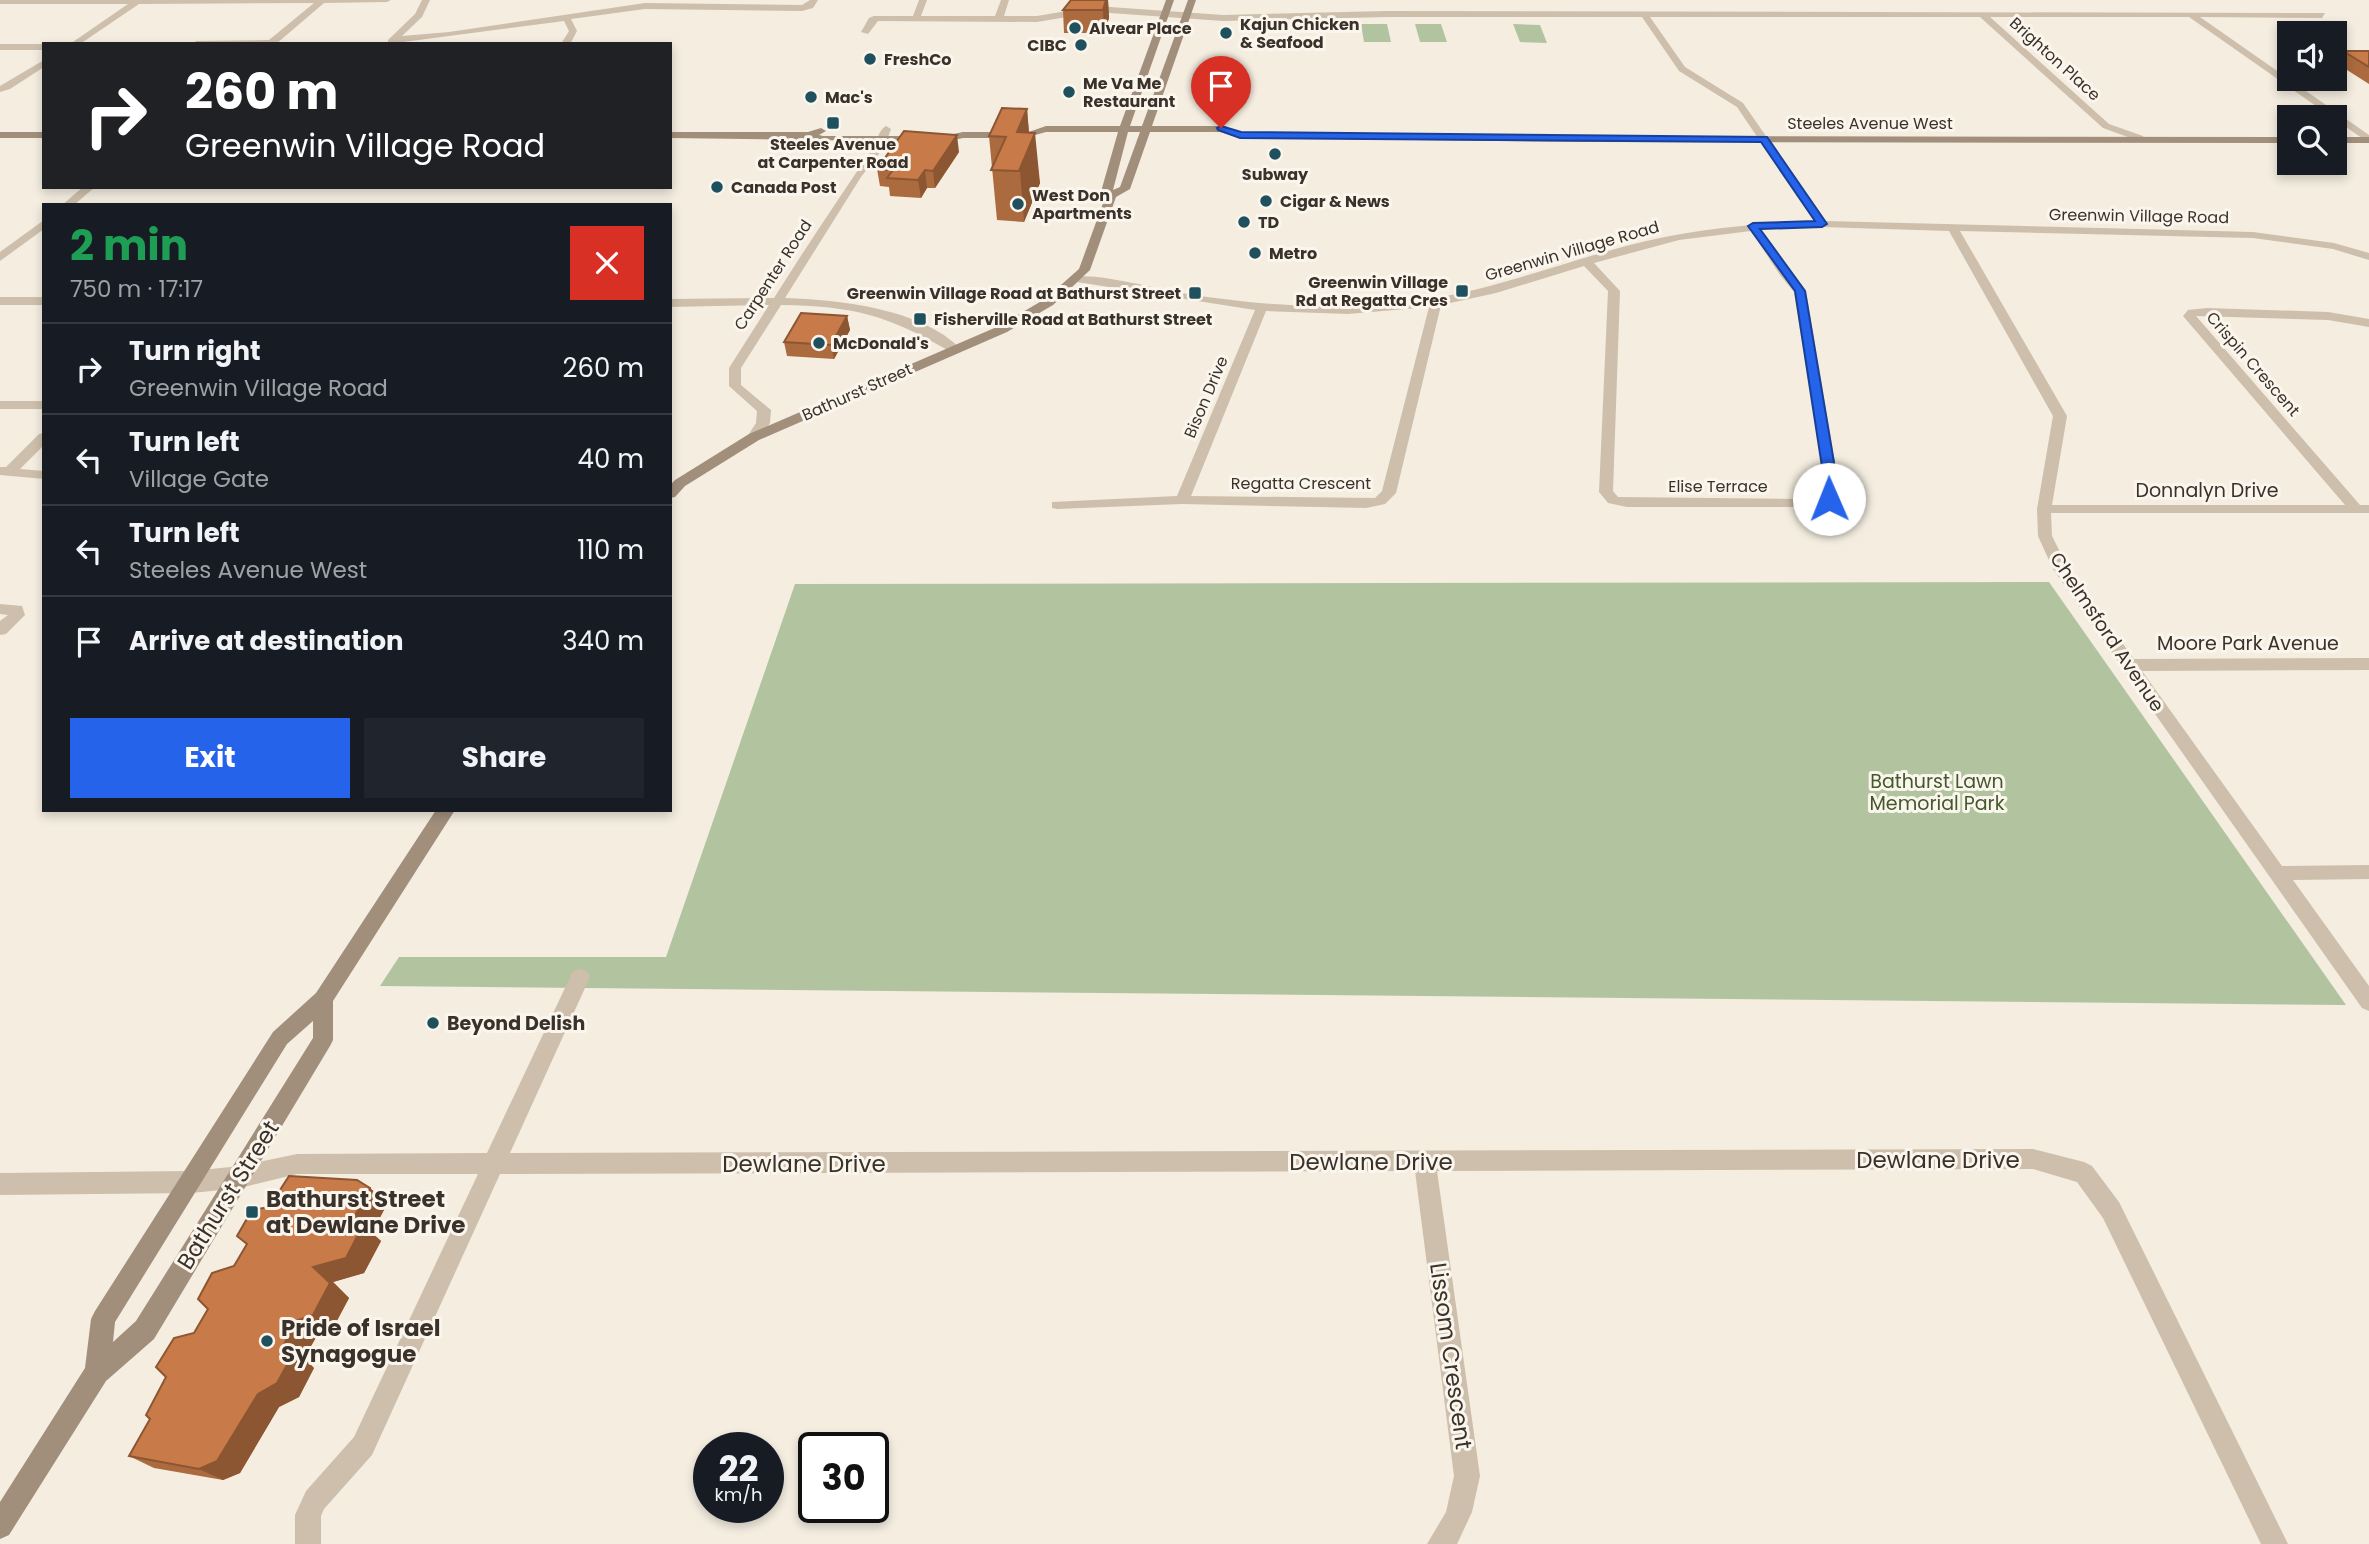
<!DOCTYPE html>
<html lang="en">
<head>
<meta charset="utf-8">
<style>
	:root { --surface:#171b24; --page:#20242c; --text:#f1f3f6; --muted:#9ea1a6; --line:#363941; --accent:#2563eb }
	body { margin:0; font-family:Poppins,sans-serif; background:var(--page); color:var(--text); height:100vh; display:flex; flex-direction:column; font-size:26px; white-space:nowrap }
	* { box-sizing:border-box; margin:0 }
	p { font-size:23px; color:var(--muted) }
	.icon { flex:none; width:38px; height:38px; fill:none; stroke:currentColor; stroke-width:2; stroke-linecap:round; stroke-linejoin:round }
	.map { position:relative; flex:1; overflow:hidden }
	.sheet { position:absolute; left:42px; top:203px; width:630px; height:609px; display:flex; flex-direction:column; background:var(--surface); border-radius:0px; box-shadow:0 4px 10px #0003 }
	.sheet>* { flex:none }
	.banner { position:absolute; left:42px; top:42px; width:630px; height:147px; border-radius:0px; box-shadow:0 4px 10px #0003; background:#202124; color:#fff; overflow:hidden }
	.controls { position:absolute; left:2277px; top:21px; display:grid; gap:14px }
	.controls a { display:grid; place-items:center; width:70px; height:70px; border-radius:0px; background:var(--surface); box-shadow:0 4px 10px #0003; font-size:35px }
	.speed { position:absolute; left:693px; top:1432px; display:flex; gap:14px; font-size:35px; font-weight:700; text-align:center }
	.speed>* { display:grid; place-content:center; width:91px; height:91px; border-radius:50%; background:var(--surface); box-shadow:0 4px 10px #0003; line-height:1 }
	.speed small { font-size:18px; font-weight:400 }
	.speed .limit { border:4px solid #111; border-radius:10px; background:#fff; color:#111 }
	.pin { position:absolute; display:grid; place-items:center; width:60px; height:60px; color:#fff; margin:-72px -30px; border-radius:50% 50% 50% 0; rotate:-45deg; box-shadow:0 0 7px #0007 }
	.pin .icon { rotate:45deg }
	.me { position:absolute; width:77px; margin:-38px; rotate:359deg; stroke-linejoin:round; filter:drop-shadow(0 0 5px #0008) }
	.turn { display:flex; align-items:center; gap:24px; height:147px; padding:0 28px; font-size:32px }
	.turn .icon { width:91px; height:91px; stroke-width:2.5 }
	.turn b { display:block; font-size:49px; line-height:60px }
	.round { display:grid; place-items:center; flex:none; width:74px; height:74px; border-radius:0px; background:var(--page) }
	.summary { display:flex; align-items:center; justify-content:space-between; height:119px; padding:0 28px }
	h1 { font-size:42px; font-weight:700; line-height:52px; color:#1e9e55 }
	.primary-button { display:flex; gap:14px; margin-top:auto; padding:14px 28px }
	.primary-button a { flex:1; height:80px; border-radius:0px; background:var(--accent); color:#fff; font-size:28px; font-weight:700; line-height:80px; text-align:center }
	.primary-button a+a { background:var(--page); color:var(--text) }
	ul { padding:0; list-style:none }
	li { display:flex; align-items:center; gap:21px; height:91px; padding:0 28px; border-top:2px solid var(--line) }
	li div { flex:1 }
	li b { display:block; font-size:26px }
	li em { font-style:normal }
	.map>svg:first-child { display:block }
	.green { fill:#b2c49f }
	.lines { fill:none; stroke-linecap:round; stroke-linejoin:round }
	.minor { fill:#cdbfab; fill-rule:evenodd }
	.secondary { fill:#a18f7c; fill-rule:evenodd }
	.wall { fill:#ac6a3f }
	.shaded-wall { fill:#8c5633 }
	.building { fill:#c87b49; stroke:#8c5633; stroke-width:2 }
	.route { fill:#2563eb; stroke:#184099; stroke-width:2 }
	.poi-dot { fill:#1e505d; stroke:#fbf6ed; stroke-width:2.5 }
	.labels { text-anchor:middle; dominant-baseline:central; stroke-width:6; stroke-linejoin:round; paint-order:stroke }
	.far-poi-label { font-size:16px; font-weight:bold; fill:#3a322a; stroke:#fbf6ed; text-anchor:start }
	.far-street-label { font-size:16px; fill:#3a322a; stroke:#fbf6ed }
	.street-label { font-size:19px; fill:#3a322a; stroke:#fbf6ed }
	.park-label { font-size:19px; fill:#43592d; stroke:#fbf6ed }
	.poi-label { font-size:19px; font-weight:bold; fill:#3a322a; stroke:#fbf6ed; text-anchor:start }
	.near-street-label { font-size:23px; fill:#3a322a; stroke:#fbf6ed }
	.near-poi-label { font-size:23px; font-weight:bold; fill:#3a322a; stroke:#fbf6ed; text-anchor:start }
</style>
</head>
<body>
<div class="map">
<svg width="2369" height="1544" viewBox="0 0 2369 1544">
	<rect width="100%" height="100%" fill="#f4ede0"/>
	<path class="green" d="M1361,24H1387L1391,42H1364Z
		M1415,24H1441L1447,42H1420Z
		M1513,24L1540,25L1547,43L1520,42Z
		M2049,582L2346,1005L380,986L399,957H666L795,584Z"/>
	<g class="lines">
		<path class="minor" d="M0,0H391L387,2L324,3L276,44H192L196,41L269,40L314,3L139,4L80,44H70L128,4H0Z
			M422,0H430L422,17L402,36L449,32L645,3L802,5L810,0H818L813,8L802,11L645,9L571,19L577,31L570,44H561L569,31L564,21L388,44V40L415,14Z
			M919,0H927L921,16H995L1001,0H1009L1004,16H1037L1096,6L1223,15L1388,11L2325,13L2322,18L2200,17L2369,135V143L2189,17H1990L2109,124L2143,136L2144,138L2139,141L2103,128L1980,17H1650L1685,67L1743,103L1825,221L2253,232L2334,243L2369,253V260L2333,249L2253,238L1960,231L2067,416L2052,505H2345L2183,316L2188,310L2207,308L2328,312L2369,319V327L2328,320L2196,316L2360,505H2369V513H2051L2052,536L2068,568L2134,659L2369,658V670L2142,671L2282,866L2369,865V879L2293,880L2369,986V1011L2362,1008L2053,569L2038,536L2037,509L2053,416L1949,231L1822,227L1761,230L1788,271L1806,291L1839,487L1834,502L1806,507H1627L1608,503L1599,492L1608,291L1584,266L1496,293L1441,305L1396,493L1385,504L1366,508L1182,504L1057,509L1052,508V502L1177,496L1255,310L1077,282L1071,279L1073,277C1097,272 1161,290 1188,294C1251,304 1315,309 1379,305C1469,299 1541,269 1626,246C1689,229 1751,224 1814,221L1737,107L1679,71L1642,17H1388L1223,21L1096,12L1037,22L878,21L868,34L861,32L869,18L874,16H913ZM1751,231L1780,275L1794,292L1825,487L1823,496L1806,499L1618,497L1613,491L1620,291L1594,263L1679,240ZM1429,307L1382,491L1375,498L1191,496L1266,311L1348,314Z
			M0,44H44V50H0Z
			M44,60V67L10,89L0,92V86Z
			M886,126L891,129L885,146L861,177L785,298C840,300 920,308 961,349L955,353L951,352C888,315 853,306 781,305L741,368V385L771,410L770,423L759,440H749L747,437L756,423L757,411L729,386V368L769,305L670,307V299L774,298C806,247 839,198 873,148C878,141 878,130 886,126Z
			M83,187H95L74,205H62Z
			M44,220V229L0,261V252Z
			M0,297H44V305H0Z
			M0,401H44V409H0Z
			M44,433V445L20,469L44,471V479L0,475V467H6L39,434Z
			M0,604L22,606L25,615L6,634L0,635V621L8,615L0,614Z
			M580,969L587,971L590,977L510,1153L2033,1149L2084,1162L2092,1166L2119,1202L2288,1544H2261L2103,1218L2077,1182L2033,1169L1437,1171L1480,1476L1472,1512L1457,1544H1427L1446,1512L1454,1476L1415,1171L500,1174L372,1455L324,1509L321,1516V1544H295V1515L306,1491L354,1437L478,1174H297L240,1188L192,1193L0,1195V1173L192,1171L240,1166L297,1154L487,1153L573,971Z"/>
		<path class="secondary" d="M1166,0H1174L1130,126H1142L1188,0H1196L1152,126H1221L1241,132L1583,136L2289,137V143L1583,142L1240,138L1220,132H1150L1130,189L1116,197L1090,270L1053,305L1007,332L759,440L685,486L675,497L670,498V485L675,480L749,434L999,326L1045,299L1079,269L1106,195L1102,188L1118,132H1046L1028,137L1023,134L1046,126H1120ZM1128,132H1140L1120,187L1113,190Z
			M821,128L826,131L819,135L823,136H944L963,132H1011L1016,135L1011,138H963L944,142L670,138V132H808Z
			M0,132H44V138H0Z
			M2334,137H2369V143H2334Z
			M436,810H455L333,1001V1040L330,1046L154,1339L106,1381L9,1535L0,1539V1502L85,1368L91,1319L95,1311L273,1032L316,993ZM313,1021V1038L136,1321L113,1342L115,1322L287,1044Z"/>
	</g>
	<path class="wall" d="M1108,0L1109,18L1104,33H1064L1063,10Z
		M2343,51H2369V84L2336,63Z
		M1027,109L1029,133L1040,183L1024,222L997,220L989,136Z
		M959,152L935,188H927L921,198L890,196L889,187L880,186L877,169Z
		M847,316L850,330L834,359L787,356L784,342Z
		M370,1188L387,1204L372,1233L381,1241L364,1273L333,1282L349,1298L332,1330L318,1334L304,1358L314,1368L299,1397L279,1407L240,1473L223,1480L154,1468L129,1456L150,1419L194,1333L234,1266Z"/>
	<path class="shaded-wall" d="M1106,0H1108L1109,18L1104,33L1103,10Z
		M1027,109L1030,145L1035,133L1040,183L1024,222L1017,132Z
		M957,135L959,152L935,188L933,171Z
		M925,170L927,188L921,198L918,180Z
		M847,316L850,330L834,359L831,345Z
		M370,1188L387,1204L372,1233L381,1241L364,1273L333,1282L349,1298L332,1330L318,1334L304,1358L314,1368L299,1397L279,1407L240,1473L223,1480L199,1469L284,1344L313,1267L354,1217Z"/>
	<path class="building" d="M1071,0H1106L1103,10H1063Z
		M2343,51H2369V67Z
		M1002,108L1027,109L1017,132L1035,133L1019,171L991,170L1006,137L989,136Z
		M904,131L957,135L933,171L925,170L918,180L887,178L893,170L877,169Z
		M801,313L847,316L831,345L784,342Z
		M289,1176L357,1180L370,1188L354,1217L363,1225L346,1258L313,1267L330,1283L313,1315L298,1320L284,1344L293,1354L277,1383L258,1394L217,1461L199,1469L129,1456L150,1419L146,1415L166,1377L156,1367L174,1338L194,1333L208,1309L198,1299L212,1273L234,1266L247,1244L237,1236L252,1210L269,1207Z"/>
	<path class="route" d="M1221,126L1241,132L1767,137L1827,224L1822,227L1760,229L1805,291L1838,486L1835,499L1829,503L1822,499L1825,486L1795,291L1748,226L1753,223L1815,221L1761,142L1240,138L1218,130L1217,128Z"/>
	<g class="poi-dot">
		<circle cx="1075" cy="28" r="7"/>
		<circle cx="1226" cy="33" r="7"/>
		<circle cx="1081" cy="45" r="7"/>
		<circle cx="870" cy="59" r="7"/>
		<circle cx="1069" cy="92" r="7"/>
		<circle cx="811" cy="97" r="7"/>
		<rect x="826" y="116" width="14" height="14" rx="3.5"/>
		<circle cx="1275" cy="154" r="7"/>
		<circle cx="717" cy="187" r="7"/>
		<circle cx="1266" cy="201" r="7"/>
		<circle cx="1018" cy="204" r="7"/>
		<circle cx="1244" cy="222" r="7"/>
		<circle cx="1255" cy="253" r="7"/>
		<rect x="1455" y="284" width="14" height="14" rx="3.5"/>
		<rect x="1188" y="286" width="14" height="14" rx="3.5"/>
		<rect x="913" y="312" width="14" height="14" rx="3.5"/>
		<circle cx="819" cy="343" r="7"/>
		<circle cx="433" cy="1023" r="7"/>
		<rect x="245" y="1205" width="14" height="14" rx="3.5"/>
		<circle cx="267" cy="1341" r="7"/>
	</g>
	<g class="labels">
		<g class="far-poi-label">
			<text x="1240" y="24">Kajun Chicken<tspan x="1240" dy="18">&amp; Seafood</tspan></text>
			<text x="1089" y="28">Alvear Place</text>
			<text x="1067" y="45" text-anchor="end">CIBC</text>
			<text x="884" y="59">FreshCo</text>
			<text x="1083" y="83">Me Va Me<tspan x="1083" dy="18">Restaurant</tspan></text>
			<text x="825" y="97">Mac's</text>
			<text x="833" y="144" text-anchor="middle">Steeles Avenue<tspan x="833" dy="18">at Carpenter Road</tspan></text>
			<text x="1275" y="174" text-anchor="middle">Subway</text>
			<text x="731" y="187">Canada Post</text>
			<text x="1032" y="195">West Don<tspan x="1032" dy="18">Apartments</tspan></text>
			<text x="1280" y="201">Cigar &amp; News</text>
			<text x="1258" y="222">TD</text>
			<text x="1269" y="253">Metro</text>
			<text x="1448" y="282" text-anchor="end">Greenwin Village<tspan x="1448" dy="18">Rd at Regatta Cres</tspan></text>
			<text x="1181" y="293" text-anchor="end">Greenwin Village Road at Bathurst Street</text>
			<text x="934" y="319">Fisherville Road at Bathurst Street</text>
			<text x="833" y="343">McDonald's</text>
		</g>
		<g class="far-street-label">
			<text transform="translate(2055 59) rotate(42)">Brighton Place</text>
			<text x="1870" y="123">Steeles Avenue West</text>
			<text transform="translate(2139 216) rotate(1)">Greenwin Village Road</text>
			<text transform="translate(1572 251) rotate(-16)">Greenwin Village Road</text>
			<text transform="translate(773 275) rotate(-57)">Carpenter Road</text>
			<text transform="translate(2253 364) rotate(49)">Crispin Crescent</text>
			<text transform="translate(857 392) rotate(-24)">Bathurst Street</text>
			<text transform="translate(1206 397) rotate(-67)">Bison Drive</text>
			<text x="1301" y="483">Regatta Crescent</text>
			<text x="1718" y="486">Elise Terrace</text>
		</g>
		<g class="street-label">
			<text x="2207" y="490">Donnalyn Drive</text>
			<text transform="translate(2107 632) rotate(56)">Chelmsford Avenue</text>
			<text x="2248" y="643">Moore Park Avenue</text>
		</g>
		<g class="park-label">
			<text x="1937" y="781">Bathurst Lawn<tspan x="1937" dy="22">Memorial Park</tspan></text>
		</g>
		<g class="poi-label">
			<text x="447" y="1023">Beyond Delish</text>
		</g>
		<g class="near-street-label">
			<text x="1938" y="1160">Dewlane Drive</text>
			<text x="1371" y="1162">Dewlane Drive</text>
			<text x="804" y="1164">Dewlane Drive</text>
			<text transform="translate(228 1195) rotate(-58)">Bathurst Street</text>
			<text transform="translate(1451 1356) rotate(82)">Lissom Crescent</text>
		</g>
		<g class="near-poi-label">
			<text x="266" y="1199">Bathurst Street<tspan x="266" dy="26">at Dewlane Drive</tspan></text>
			<text x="281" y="1328">Pride of Israel<tspan x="281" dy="26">Synagogue</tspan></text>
		</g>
	</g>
</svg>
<div class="controls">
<a><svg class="icon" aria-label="sound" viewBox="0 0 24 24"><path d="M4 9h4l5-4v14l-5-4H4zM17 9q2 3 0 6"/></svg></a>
<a><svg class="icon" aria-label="search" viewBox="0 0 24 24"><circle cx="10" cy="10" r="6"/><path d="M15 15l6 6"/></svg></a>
</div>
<div class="speed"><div>22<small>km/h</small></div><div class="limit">30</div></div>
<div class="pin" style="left:1221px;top:128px;background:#d93025"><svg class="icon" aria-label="arrive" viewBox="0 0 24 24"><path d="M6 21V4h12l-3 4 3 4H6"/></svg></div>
<svg class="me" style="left:1829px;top:499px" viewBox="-20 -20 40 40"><circle r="19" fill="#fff"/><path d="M0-13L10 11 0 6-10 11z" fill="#2563eb"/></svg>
<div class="banner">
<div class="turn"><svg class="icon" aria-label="right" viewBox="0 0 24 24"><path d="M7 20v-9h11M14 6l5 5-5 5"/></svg><div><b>260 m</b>Greenwin Village Road</div></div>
</div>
<section class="sheet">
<div class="summary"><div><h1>2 min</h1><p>750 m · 17:17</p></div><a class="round" style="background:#d93025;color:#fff"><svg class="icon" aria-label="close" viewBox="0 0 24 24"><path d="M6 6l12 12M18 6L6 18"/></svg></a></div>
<ul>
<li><svg class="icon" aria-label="right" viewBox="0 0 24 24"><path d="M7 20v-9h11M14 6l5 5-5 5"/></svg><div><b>Turn right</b><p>Greenwin Village Road</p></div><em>260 m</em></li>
<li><svg class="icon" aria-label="left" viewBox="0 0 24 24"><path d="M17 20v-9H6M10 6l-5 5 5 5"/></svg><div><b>Turn left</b><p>Village Gate</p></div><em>40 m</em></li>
<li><svg class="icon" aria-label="left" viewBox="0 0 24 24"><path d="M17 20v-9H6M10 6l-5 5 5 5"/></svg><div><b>Turn left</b><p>Steeles Avenue West</p></div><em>110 m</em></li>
<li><svg class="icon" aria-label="arrive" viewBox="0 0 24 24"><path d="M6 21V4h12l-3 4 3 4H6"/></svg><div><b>Arrive at destination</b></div><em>340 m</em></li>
</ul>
<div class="primary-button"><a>Exit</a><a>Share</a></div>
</section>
</div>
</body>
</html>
